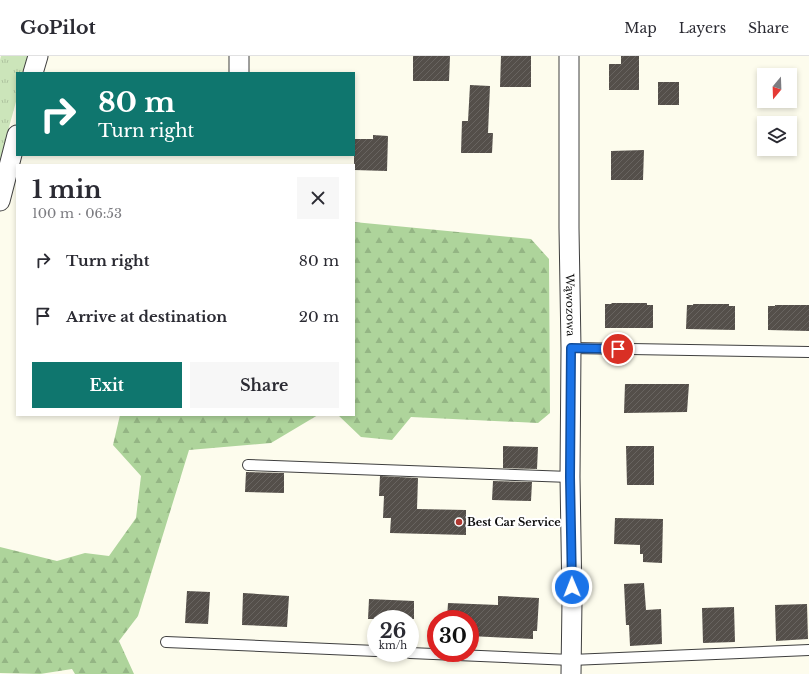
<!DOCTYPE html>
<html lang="en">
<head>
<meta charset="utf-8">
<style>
	:root { --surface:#fff; --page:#f7f7f7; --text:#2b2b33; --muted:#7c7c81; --line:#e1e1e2; --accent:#0f766e }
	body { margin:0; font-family:"Libre Baskerville",serif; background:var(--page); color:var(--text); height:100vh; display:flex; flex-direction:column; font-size:15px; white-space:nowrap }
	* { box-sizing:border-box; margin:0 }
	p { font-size:13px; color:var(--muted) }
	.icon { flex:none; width:22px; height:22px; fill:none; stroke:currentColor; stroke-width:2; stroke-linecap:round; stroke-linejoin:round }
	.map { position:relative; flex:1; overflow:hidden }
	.details { position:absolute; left:16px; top:108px; width:339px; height:252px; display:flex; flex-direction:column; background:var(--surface); border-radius:0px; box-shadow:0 2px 6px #0003 }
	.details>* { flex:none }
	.top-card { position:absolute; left:16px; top:16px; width:339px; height:84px; border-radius:0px; box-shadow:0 2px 6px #0003; background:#0f766e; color:#fff; overflow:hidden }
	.needle { width:26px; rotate:199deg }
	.controls { position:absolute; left:757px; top:12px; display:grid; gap:8px }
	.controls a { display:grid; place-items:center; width:40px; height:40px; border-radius:0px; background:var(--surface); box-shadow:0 2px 6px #0003; font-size:20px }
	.speed { position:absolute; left:367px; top:554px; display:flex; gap:8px; font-size:20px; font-weight:700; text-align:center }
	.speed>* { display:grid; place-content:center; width:52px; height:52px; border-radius:50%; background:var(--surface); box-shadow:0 2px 6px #0003; line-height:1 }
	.speed small { font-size:10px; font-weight:400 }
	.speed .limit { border:6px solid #d22; background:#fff; color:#111 }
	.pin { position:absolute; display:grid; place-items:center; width:34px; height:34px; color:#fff; margin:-17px; border:2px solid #fff; border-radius:50%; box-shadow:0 1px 4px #0007 }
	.me { position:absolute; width:44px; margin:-22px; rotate:359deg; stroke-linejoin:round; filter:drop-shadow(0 0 3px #0008) }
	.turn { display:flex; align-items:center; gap:14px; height:84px; padding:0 16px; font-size:18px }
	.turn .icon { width:52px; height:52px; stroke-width:2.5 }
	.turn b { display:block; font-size:28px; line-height:34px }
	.round { display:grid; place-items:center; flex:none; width:42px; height:42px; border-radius:0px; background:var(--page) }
	.head { display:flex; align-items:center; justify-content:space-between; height:68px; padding:0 16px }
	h1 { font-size:24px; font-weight:700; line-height:30px }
	.action { display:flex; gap:8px; margin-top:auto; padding:8px 16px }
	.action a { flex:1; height:46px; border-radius:0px; background:var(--accent); color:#fff; font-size:16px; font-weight:700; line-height:46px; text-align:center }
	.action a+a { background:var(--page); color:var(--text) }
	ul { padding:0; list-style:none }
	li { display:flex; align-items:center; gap:12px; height:56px; padding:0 16px }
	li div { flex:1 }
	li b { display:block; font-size:15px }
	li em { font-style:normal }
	header { display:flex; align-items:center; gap:24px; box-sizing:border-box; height:56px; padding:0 20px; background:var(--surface); border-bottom:1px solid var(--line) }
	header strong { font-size:19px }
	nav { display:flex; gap:22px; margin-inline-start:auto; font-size:14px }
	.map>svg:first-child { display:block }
	.grass { fill:url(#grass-tufts) }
	.forest { fill:url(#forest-firs) }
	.building { fill:url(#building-hatch) }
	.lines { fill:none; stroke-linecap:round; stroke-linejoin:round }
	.service-casing { stroke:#3f3f3f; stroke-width:12 }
	.minor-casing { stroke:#3f3f3f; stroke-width:21 }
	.service { stroke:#fff; stroke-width:10 }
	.minor { stroke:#fff; stroke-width:19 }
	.route-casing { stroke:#114b97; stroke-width:10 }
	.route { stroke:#1a73e8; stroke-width:7 }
	.poi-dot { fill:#b03831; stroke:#fff; stroke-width:1.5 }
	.labels { text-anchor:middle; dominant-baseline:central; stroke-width:4; stroke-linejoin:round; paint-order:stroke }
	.street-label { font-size:11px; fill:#0c0c0c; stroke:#fff }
	.poi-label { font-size:11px; font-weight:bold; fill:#0c0c0c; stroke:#fff; text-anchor:start }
</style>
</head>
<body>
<header>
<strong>GoPilot</strong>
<nav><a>Map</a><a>Layers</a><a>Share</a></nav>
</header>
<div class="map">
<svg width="809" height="618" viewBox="0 0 809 618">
	<defs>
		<pattern id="grass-tufts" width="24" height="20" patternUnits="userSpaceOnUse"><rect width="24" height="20" fill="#cce5ba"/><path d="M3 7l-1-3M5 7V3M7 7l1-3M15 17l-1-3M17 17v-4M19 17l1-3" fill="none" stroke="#aec39f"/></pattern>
		<pattern id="forest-firs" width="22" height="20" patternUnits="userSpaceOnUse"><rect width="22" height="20" fill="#aed49b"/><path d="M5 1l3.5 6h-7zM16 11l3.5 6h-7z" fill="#94b584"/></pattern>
		<pattern id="building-hatch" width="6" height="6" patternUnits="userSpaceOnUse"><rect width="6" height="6" fill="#544f4a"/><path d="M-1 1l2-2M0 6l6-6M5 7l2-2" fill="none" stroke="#686460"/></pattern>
	</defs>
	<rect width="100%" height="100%" fill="#fdfced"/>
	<path class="grass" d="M1,0H29L24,17H17V42L0,104V4Z"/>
	<path class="forest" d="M354,166L531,183L549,203L550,357L538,367L411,361L392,384L361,381L338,359H354Z
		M120,359H318L271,387L189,394L138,560L119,585L134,618H75L72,613L40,618L0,617V491L57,505L85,497L109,500L136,462L141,420L113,389Z"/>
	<path class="building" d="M413,0H450L449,25H413Z
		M501,0H531V31H500Z
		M621,0H639V34H609V8H621Z
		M658,26H679V49H658Z
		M470,29L490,30L488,77H493L492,97H461L462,65H468Z
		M373,79L388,80L387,115L354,114V83H373Z
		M644,94L643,124H611V95Z
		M612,247H647V249H653V272H605V248H611Z
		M693,248H729V250H735V274L686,273L687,249H693Z
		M775,249H809V275L768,274V250H775Z
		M625,328H689L687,356L624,357Z
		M503,390L538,391L537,413L503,412Z
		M626,390H654V429H627Z
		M246,416L284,417V437L245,436Z
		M380,420L418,422L417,453L466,454V479L390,477L391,462H383L384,440H379Z
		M493,425L532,426L531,445L492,444Z
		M615,462L663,463L662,507L643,506V498H640V489L614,488Z
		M644,527L646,554L661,553L662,588L630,590L629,569H626L624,528Z
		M187,535L210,536L208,568L185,567Z
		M243,537L289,540L287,571L242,569Z
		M498,540L539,542L537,575H533V583L470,580V563H447L448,547L498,549Z
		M369,543L414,545V563H368Z
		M807,548L808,583L776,585L775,549Z
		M734,551L735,586L703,587L702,552Z"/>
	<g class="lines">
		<g class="service-casing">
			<path id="service" d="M571,292L809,296
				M248,409L570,421
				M166,586L376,595
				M410,597L571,604L809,594"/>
		</g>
		<g class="minor-casing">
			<g id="minor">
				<path id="s1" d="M569,0V172L571,292L570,421L572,545L571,618"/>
				<path d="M33,17L38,0"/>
				<path d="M239,17V0"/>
				<path d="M0,145L17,79"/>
			</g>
		</g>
		<use href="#service" class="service"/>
		<use href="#minor" class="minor"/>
	</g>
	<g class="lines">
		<g class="route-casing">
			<path id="route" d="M572,531L570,421L571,292L618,293"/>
		</g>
		<use href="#route" class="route"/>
	</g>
	<circle class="poi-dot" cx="459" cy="466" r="4"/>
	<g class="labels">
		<g class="street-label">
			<text stroke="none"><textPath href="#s1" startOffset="249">Wąwozowa</textPath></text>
		</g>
		<g class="poi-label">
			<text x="467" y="466">Best Car Service</text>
		</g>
	</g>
</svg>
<div class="controls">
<a><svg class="needle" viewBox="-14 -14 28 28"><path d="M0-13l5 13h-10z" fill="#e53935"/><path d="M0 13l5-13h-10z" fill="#7c7c81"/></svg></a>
<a><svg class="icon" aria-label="layers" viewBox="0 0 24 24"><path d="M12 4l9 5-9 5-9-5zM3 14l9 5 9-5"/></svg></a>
</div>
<div class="speed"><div>26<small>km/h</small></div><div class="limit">30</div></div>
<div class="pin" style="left:618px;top:293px;background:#d93025"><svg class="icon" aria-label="arrive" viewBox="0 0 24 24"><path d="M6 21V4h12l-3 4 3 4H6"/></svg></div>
<svg class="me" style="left:572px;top:531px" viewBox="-20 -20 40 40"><circle r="17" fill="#1a73e8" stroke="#fff" stroke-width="3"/><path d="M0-11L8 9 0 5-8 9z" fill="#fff"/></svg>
<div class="top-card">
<div class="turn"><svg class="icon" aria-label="right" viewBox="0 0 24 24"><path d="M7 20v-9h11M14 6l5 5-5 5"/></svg><div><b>80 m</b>Turn right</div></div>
</div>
<section class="details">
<div class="head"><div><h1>1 min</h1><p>100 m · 06:53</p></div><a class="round"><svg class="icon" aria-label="close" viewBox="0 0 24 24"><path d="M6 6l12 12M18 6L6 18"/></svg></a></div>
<ul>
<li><svg class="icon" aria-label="right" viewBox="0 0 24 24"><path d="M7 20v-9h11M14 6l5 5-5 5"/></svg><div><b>Turn right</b></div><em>80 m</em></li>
<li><svg class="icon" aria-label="arrive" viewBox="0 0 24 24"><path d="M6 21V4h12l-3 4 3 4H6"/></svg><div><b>Arrive at destination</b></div><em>20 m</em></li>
</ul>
<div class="action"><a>Exit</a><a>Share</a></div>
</section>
</div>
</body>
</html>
